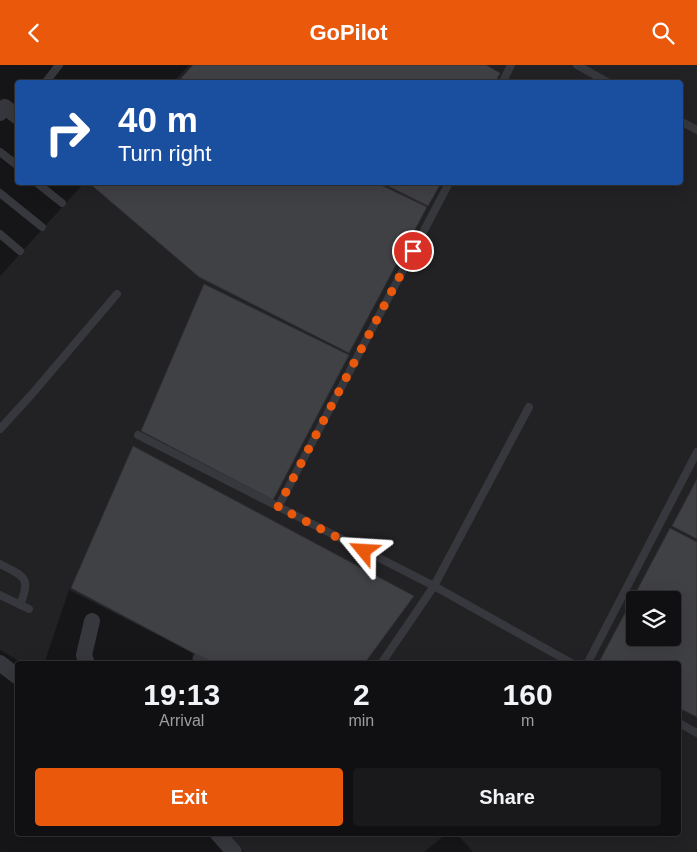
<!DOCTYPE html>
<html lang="en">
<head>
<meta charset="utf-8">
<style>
	:root { --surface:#101012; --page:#19191b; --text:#f1f3f6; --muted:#9c9d9f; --line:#303032; --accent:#ea580c }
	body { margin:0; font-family:Helvetica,sans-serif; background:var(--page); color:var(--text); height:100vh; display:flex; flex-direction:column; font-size:19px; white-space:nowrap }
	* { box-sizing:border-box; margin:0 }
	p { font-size:16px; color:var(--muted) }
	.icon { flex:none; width:28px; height:28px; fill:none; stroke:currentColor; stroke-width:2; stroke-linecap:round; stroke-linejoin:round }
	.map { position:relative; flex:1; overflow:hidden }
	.panel { position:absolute; left:15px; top:596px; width:666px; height:175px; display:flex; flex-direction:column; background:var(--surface); border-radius:5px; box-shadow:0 5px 20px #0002,0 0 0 1px var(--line) }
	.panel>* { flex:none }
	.top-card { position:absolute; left:15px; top:15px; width:668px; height:105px; border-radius:5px; box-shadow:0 5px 20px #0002,0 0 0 1px var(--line); background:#1a4fa0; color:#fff; overflow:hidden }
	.buttons { position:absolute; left:626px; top:526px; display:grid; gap:10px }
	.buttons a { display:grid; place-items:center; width:55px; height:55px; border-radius:5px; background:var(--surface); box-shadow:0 5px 20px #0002,0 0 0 1px var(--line); font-size:25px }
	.pin { position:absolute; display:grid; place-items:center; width:42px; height:42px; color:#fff; margin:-21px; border:2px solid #fff; border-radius:50%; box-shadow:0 1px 5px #0007 }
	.me { position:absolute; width:55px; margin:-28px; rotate:297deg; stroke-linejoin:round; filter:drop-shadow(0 0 4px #0008) }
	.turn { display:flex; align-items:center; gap:18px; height:105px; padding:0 20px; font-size:22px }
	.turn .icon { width:65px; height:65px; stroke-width:2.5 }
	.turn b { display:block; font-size:35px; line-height:42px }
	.eta { display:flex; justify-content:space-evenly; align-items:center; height:85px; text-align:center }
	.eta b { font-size:30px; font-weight:700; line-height:35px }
	.action { display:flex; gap:10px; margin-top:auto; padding:10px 20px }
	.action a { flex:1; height:58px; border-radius:5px; background:var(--accent); color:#fff; font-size:20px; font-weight:700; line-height:58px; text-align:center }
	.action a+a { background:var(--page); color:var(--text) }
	header { display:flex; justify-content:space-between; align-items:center; height:65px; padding:0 20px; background:var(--accent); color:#fff; font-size:22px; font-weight:700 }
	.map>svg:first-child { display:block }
	.built { fill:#222225; fill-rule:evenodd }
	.building { fill:#404145; stroke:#303034; fill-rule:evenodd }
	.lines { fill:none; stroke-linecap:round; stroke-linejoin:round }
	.service { stroke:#37383d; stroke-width:8 }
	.minor { stroke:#37383d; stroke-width:16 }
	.route { stroke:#ea580c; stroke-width:9; stroke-dasharray:0 16.2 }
</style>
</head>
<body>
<header><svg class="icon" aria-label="back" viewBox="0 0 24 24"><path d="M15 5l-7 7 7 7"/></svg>GoPilot<svg class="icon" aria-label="search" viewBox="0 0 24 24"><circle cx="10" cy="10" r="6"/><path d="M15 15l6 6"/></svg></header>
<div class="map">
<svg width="697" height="787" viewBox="0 0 697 787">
	<rect width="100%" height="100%" fill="#161618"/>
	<path class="built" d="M189,0H697V787H473L457,769H679V599H191L193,588L69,525L44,599H24L0,585V211L84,118H680V18L173,17ZM635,535H672V572H635Z
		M228,769H446L424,787H244Z"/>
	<path class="building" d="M193,0H486L500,8L495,18H189L181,13Z
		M89,118H377L427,142L349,288L199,212Z
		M382,118H441L428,141Z
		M204,219L349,290L273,435L141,366Z
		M133,381L414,531L364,599H214L71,523Z
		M697,414V474L672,461Z
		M670,463L697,477V652L679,643V599H598ZM635,535H672V572H635Z"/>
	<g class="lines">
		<path class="service" d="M577,0L609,18
			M45,18L59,0
			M502,18L511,0
			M680,56L697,65
			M0,87L18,101
			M37,118L62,138
			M0,128L42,162
			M0,169L20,186
			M0,364L32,329L117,229
			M138,370L434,521L573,599
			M278,442L449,118
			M0,499C25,512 31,512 20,540
			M0,530L29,544
			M197,593L209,599
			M381,599L434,521L529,342
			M587,599L697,387
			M679,658L697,668"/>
		<path class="minor" d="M0,48L5,42L18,52
			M0,598L18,612
			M87,599L84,590L92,556
			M218,769L234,787"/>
	</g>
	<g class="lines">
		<path class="route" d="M364,486L278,442L413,186"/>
	</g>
</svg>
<div class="buttons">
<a><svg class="icon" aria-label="layers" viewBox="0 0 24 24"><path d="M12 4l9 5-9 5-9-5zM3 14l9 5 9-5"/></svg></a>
</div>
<div class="pin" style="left:413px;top:186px;background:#d93025"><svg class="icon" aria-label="arrive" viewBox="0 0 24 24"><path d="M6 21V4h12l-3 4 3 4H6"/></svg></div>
<svg class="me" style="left:364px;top:486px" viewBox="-20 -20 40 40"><path d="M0-17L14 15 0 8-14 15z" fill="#ea580c" stroke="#fff" stroke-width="4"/></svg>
<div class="top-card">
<div class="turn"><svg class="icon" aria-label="right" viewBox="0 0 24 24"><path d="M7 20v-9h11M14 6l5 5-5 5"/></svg><div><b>40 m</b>Turn right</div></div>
</div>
<section class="panel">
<div class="eta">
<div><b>19:13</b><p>Arrival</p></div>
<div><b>2</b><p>min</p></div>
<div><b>160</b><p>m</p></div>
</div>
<div class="action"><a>Exit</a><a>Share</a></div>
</section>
</div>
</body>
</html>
